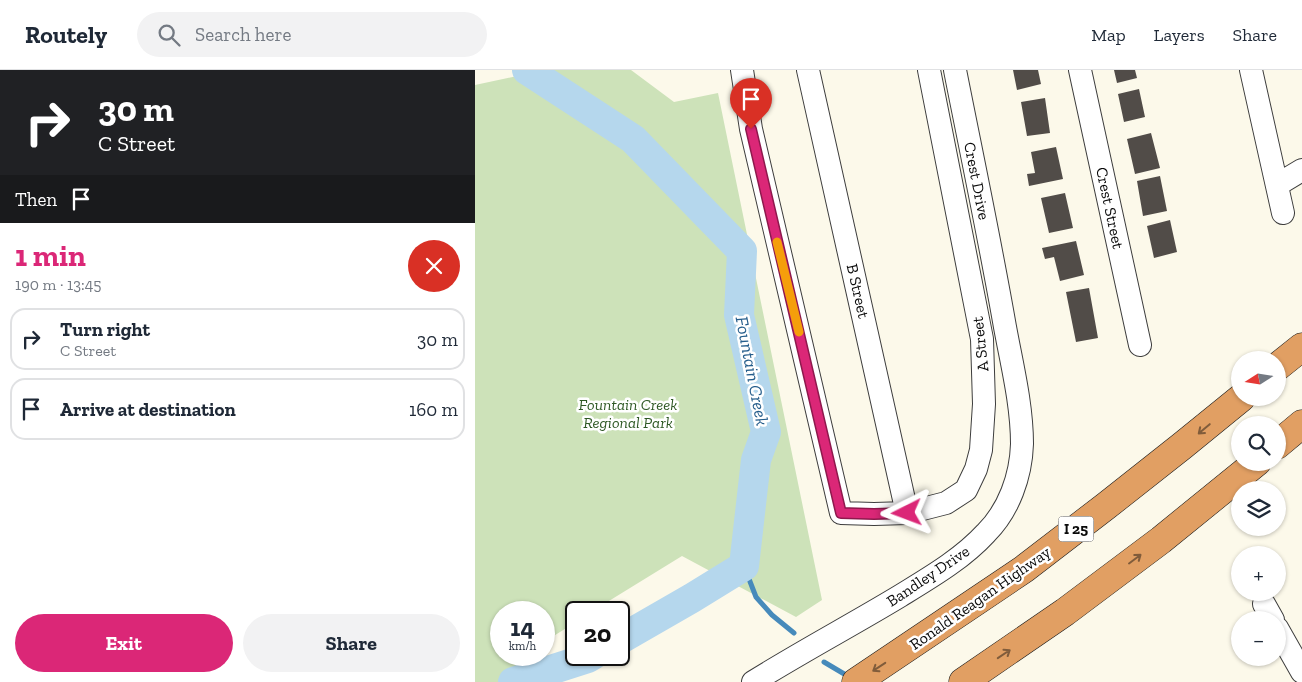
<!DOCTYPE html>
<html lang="en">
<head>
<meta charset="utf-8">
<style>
	:root { --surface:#fff; --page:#f2f2f3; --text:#1f2937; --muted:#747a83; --line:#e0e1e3; --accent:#db2777 }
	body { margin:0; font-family:"Zilla Slab",serif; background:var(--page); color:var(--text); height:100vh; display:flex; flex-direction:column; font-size:19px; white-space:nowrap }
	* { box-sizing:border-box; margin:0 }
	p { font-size:16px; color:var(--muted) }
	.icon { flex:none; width:28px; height:28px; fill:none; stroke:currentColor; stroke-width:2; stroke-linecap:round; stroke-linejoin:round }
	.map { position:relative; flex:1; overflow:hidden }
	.sheet { display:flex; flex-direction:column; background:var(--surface); width:475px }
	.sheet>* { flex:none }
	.hud { background:#202124; color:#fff; overflow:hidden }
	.needle { width:32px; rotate:258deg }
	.fabs { position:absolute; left:756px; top:281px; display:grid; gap:10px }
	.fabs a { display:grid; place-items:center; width:55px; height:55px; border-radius:50%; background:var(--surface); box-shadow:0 1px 4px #0004; font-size:25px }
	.speed { position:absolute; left:15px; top:531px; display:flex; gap:10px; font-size:25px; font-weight:700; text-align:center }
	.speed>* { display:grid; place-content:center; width:65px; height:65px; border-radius:50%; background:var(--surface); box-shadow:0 1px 4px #0004; line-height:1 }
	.speed small { font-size:12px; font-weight:400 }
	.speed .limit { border:2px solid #111; border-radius:8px; background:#fff; color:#111 }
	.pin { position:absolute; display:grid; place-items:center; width:42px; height:42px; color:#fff; margin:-51px -21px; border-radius:50% 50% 50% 0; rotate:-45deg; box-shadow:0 0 5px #0007 }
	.pin .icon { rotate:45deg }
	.me { position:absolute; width:55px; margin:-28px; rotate:267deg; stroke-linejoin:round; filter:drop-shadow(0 0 4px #0008) }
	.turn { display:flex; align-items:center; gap:18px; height:105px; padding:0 15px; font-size:22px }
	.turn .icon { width:65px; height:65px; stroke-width:2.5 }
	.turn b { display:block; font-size:35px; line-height:42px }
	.then { display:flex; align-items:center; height:48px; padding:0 15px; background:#0003; gap:10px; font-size:19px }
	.round { display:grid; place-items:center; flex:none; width:52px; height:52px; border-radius:26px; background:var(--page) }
	.summary { display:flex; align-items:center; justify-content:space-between; height:85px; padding:0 15px }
	h1 { font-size:30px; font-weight:800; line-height:38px; color:var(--accent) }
	.action { display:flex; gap:10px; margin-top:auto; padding:10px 15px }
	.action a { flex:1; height:58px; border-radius:30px; background:var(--accent); color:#fff; font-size:20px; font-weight:800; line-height:58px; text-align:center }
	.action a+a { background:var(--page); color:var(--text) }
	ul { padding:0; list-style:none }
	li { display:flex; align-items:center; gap:15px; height:62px; margin:0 10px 8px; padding:0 5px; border:2px solid var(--line); border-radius:15px }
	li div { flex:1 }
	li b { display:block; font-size:19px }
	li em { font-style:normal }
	header { display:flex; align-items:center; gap:30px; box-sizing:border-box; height:70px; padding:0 25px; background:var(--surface); border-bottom:1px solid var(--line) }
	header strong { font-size:24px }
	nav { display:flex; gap:28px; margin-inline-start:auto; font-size:18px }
	.search { width:350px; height:45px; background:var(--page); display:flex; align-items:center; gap:12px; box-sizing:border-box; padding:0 18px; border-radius:28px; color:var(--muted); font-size:19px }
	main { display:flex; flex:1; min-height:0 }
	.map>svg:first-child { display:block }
	.green { fill:#cde2b9 }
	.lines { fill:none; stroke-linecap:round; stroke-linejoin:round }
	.stream { stroke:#468abb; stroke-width:5 }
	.river { stroke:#b5d7ed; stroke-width:30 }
	.building { fill:#514c48 }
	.minor-casing { stroke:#3d3d3d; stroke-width:24 }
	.highway-casing { stroke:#1b1b1b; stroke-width:29 }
	.minor { stroke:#fff; stroke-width:22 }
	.highway { stroke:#e19f63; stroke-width:28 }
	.oneway { stroke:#805c3b }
	.route-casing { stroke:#8e194d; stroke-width:12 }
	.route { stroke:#db2777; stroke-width:9 }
	.slow { stroke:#f59e0b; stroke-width:9 }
	.labels { text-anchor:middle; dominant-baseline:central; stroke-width:5; stroke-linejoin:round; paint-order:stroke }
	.shield { fill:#fff; stroke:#545454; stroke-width:1 }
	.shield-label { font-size:15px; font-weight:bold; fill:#0a0a0a }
	.street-label { font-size:16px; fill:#0a0a0a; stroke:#fff }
	.park-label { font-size:16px; font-style:italic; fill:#2e5824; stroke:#fff }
	.water-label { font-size:18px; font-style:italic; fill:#255d8b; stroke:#fff }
</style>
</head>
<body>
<header>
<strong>Routely</strong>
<div class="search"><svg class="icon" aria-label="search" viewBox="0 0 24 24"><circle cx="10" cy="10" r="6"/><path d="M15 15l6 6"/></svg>Search here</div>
<nav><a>Map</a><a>Layers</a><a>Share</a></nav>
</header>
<main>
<section class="sheet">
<div class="hud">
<div class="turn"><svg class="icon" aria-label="right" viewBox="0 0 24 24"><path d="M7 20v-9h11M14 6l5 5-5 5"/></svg><div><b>30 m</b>C Street</div></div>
<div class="then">Then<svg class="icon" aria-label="arrive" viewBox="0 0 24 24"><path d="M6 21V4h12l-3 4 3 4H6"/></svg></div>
</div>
<div class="summary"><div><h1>1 min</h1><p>190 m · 13:45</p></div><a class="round" style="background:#d93025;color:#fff"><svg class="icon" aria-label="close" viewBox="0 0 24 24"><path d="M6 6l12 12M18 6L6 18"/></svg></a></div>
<ul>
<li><svg class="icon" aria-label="right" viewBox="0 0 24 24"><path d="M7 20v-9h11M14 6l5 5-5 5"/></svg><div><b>Turn right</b><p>C Street</p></div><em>30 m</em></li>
<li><svg class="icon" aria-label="arrive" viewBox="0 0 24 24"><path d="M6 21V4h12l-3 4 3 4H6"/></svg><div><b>Arrive at destination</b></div><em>160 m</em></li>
</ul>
<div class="action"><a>Exit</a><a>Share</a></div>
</section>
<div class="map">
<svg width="827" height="612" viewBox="0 0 827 612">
	<rect width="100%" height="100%" fill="#fcf9ea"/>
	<path class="green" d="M70,0H156L199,32L243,23L347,530L321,547L207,486L116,542H101V552L69,572V542H26V585H48L43,589L87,612H0V15Z"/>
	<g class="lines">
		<path class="stream" d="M269,496L281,527L297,545L319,563
			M349,592L376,608"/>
		<path class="river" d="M52,0L158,69L267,181L264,245L291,362L281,390L269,496L217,528L144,570
			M38,612L113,588L118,585"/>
	</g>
	<path class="building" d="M538,0H563L566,14L542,20Z
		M639,0H660L662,8L642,13Z
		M664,19L670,47L649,52L643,24Z
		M570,28L575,63L552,66L546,32Z
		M676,63L685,98L660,104L652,69Z
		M581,77L588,109L554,116L552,104L560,103L556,82Z
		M685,106L692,141L668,146L662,111Z
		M590,123L598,158L574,163L566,128Z
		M695,150L702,182L679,188L672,156Z
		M601,171L609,205L585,211L579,187L570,189L567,178Z
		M614,218L623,268L601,272L591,222Z"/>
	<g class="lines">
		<g class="minor-casing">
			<path id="minor" d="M267,0L276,59L366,443L399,444L432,443L471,433L491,420L501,399L506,380L509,334L507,269L454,0
				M333,0L432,443
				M605,0L665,275
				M776,0L808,143
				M802,115L827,100
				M789,534L798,550
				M802,558L827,602
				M278,612C326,582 377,555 425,526C456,507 487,489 511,463C534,440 546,406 547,374C547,335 537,295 530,257C515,171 497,86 480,0"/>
		</g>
		<g class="highway-casing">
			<path id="highway" d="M802,297L827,277
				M802,375L827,354
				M381,612L549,499L631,436L707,376L766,328
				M488,612L590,542L686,470L782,392"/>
		</g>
		<use href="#minor" class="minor"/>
		<use href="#highway" class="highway"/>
	</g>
	<defs><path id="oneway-shaft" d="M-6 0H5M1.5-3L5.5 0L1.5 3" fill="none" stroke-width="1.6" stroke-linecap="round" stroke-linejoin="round" transform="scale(1.25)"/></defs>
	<g class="oneway">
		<use href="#oneway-shaft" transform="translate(729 359) rotate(140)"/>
		<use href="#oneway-shaft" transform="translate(660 489) rotate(-37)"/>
		<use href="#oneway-shaft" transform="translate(529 584) rotate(-34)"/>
		<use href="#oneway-shaft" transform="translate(404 597) rotate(147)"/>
	</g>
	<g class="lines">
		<g class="route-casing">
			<path id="route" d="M276,59L366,443L399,444L432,443"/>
		</g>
		<use href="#route" class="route"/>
		<path class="slow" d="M302,172L324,262"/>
	</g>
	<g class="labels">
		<rect class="shield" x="583.5" y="446.5" width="35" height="25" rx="4"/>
		<g class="shield-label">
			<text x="601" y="459">I 25</text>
		</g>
		<g class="street-label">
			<text transform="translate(502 111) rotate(79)">Crest Drive</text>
			<text transform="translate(635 138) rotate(78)">Crest Street</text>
			<text transform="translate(383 221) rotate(77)">B Street</text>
			<text transform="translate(505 274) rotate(-96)">A Street</text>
			<text transform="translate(453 506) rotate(-34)">Bandley Drive</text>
			<text transform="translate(505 528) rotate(-35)">Ronald Reagan Highway</text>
		</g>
		<g class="park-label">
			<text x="153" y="334">Fountain Creek<tspan x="153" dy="18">Regional Park</tspan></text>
		</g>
		<g class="water-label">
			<text transform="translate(277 301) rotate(79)">Fountain Creek</text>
		</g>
	</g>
</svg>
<div class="fabs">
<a><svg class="needle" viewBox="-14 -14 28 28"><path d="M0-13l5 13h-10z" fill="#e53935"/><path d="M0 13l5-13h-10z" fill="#747a83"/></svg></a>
<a><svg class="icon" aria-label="search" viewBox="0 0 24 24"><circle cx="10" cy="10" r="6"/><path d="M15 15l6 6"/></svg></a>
<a><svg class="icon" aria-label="layers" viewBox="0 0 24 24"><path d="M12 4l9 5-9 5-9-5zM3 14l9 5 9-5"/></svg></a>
<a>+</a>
<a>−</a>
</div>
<div class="speed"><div>14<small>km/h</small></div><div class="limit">20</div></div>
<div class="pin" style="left:276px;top:59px;background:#d93025"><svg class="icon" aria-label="arrive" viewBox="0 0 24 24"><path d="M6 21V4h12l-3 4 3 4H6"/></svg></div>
<svg class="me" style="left:432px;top:443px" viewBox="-20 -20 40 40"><path d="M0-17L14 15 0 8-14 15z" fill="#db2777" stroke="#fff" stroke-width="4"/></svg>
</div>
</main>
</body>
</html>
